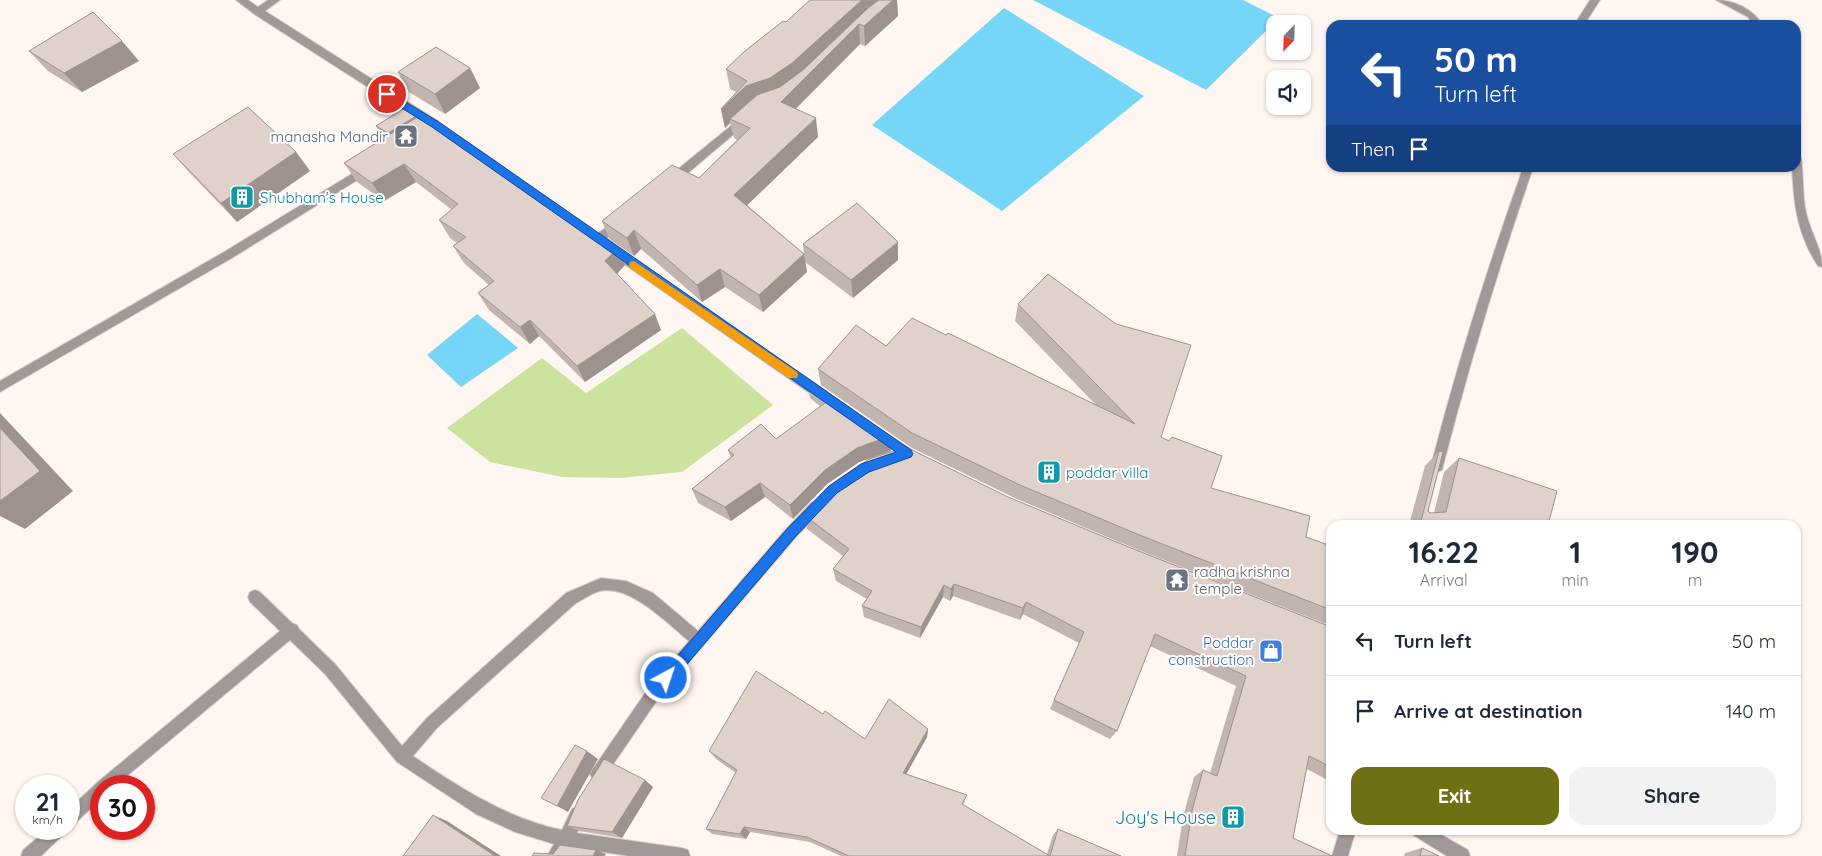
<!DOCTYPE html>
<html lang="en">
<head>
<meta charset="utf-8">
<style>
	:root { --surface:#fff; --page:#f2f2f3; --text:#1f2937; --muted:#747a83; --line:#e0e1e3; --accent:#6f7014 }
	body { margin:0; font-family:Quicksand,sans-serif; background:var(--page); color:var(--text); height:100vh; display:flex; flex-direction:column; font-size:19px; white-space:nowrap }
	* { box-sizing:border-box; margin:0 }
	p { font-size:16px; color:var(--muted) }
	.icon { flex:none; width:28px; height:28px; fill:none; stroke:currentColor; stroke-width:2; stroke-linecap:round; stroke-linejoin:round }
	.map { position:relative; flex:1; overflow:hidden }
	.panel { position:absolute; left:1326px; top:520px; width:475px; height:315px; display:flex; flex-direction:column; background:var(--surface); border-radius:15px; box-shadow:0 1px 4px #0004 }
	.panel>* { flex:none }
	.guide { position:absolute; left:1326px; top:20px; width:475px; height:152px; border-radius:15px; box-shadow:0 1px 4px #0004; background:#1a4fa0; color:#fff; overflow:hidden }
	.needle { width:32px; rotate:203deg }
	.fabs { position:absolute; left:1266px; top:15px; display:grid; gap:10px }
	.fabs a { display:grid; place-items:center; width:45px; height:45px; border-radius:10px; background:var(--surface); box-shadow:0 1px 4px #0004; font-size:25px }
	.speed { position:absolute; left:15px; top:775px; display:flex; gap:10px; font-size:25px; font-weight:700; text-align:center }
	.speed>* { display:grid; place-content:center; width:65px; height:65px; border-radius:50%; background:var(--surface); box-shadow:0 1px 4px #0004; line-height:1 }
	.speed small { font-size:12px; font-weight:400 }
	.speed .limit { border:8px solid #d22; background:#fff; color:#111 }
	.pin { position:absolute; display:grid; place-items:center; width:42px; height:42px; color:#fff; margin:-21px; border:2px solid #fff; border-radius:50%; box-shadow:0 1px 5px #0007 }
	.me { position:absolute; width:55px; margin:-28px; rotate:40deg; stroke-linejoin:round; filter:drop-shadow(0 0 4px #0008) }
	.turn { display:flex; align-items:center; gap:18px; height:105px; padding:0 25px; font-size:22px }
	.turn .icon { width:65px; height:65px; stroke-width:2.5 }
	.turn b { display:block; font-size:35px; line-height:42px }
	.then { display:flex; align-items:center; height:48px; padding:0 25px; background:#0003; gap:10px; font-size:19px }
	.eta { display:flex; justify-content:space-evenly; align-items:center; height:85px; text-align:center }
	.eta b { font-size:30px; font-weight:700; line-height:35px }
	.cta { display:flex; gap:10px; margin-top:auto; padding:10px 25px }
	.cta a { flex:1; height:58px; border-radius:15px; background:var(--accent); color:#fff; font-size:20px; font-weight:700; line-height:58px; text-align:center }
	.cta a+a { background:var(--page); color:var(--text) }
	ul { padding:0; list-style:none }
	li { display:flex; align-items:center; gap:15px; height:70px; padding:0 25px; border-top:1px solid var(--line) }
	li div { flex:1 }
	li b { display:block; font-size:19px }
	li em { font-style:normal }
	.map>svg:first-child { display:block }
	.green { fill:#cbe39e }
	.water { fill:#75d6f8 }
	.lines { fill:none; stroke-linecap:round; stroke-linejoin:round }
	.minor-casing { stroke:#dbd1ce; stroke-width:2 }
	.minor { fill:#a09997; fill-rule:evenodd }
	.wall { fill:#c2b4af }
	.shaded-wall { fill:#9e928e }
	.building { fill:#e1d1cb; stroke:#9e928e }
	.route { fill:#1a73e8; stroke:#114b97 }
	.slow { fill:#f59e0b }
	.labels { text-anchor:middle; dominant-baseline:central; stroke-width:4; stroke-linejoin:round; paint-order:stroke }
	.worship-label { font-size:15px; fill:#5b616d; stroke:#fff; text-anchor:end }
	.culture-label { font-size:15px; fill:#0d838f; stroke:#fff; text-anchor:start }
	.shop-label { font-size:15px; fill:#366cbe; stroke:#fff; text-anchor:end }
	.near-culture-label { font-size:18px; fill:#0d838f; stroke:#fff; text-anchor:end }
</style>
</head>
<body>
<div class="map">
<svg width="1822" height="856" viewBox="0 0 1822 856">
	<rect width="100%" height="100%" fill="#fff5f1"/>
	<path class="green" d="M682,328L773,405L682,472L620,478L562,477L490,462L447,428L542,358L586,393Z"/>
	<path class="water" d="M1033,0H1243L1279,18L1206,90Z
		M1004,8L1144,96L1002,211L872,125Z
		M477,314L518,348L461,387L427,355Z"/>
	<g class="lines">
		<g class="minor-casing">
			<path id="minor" d="M236,0H248L258,7L268,0H280L265,11L438,121L439,124L438,127H430L254,14Z
				M1590,0H1600L1584,25H1574Z
				M1716,0C1735,0 1752,9 1763,25H1753L1748,17Z
				M743,116L748,120L747,123L675,184H667L666,181L667,178Z
				M455,134L504,167L505,170L504,173H496L451,141L450,138L451,135Z
				M1796,154L1801,158C1804,176 1802,194 1806,212C1810,232 1822,248 1822,267L1818,266C1797,233 1794,206 1792,168H1796Z
				M368,164L373,168L372,171L232,258L0,392V381L224,252Z
				M1523,168H1533C1499,266 1469,365 1443,466L1442,470L1437,472L1432,470L1431,466C1457,365 1488,266 1523,168Z
				M539,194L592,229L594,232L592,235H584L535,201L534,198Z
				M620,218L624,219L625,222L624,225L602,242H594L592,239L594,236Z
				M608,243L826,391L828,395L826,399L822,400L818,399L604,250L602,247L604,244Z
				M877,428L919,454L921,458L919,462L915,464L911,462L873,437L871,433L873,429Z
				M816,501L821,503L823,507L821,511L796,537L660,696L603,779L598,782L593,779L590,774L593,769L650,686L689,641C668,624 630,584 600,591C592,593 584,599 576,603L437,728L413,756C460,788 506,818 562,830L572,809L577,806L582,809L585,814L577,833L682,848L688,850L690,856H629L570,847L564,856H547L554,844L515,832L476,814L397,762L325,674L290,640L115,786H101V799L74,824L69,827V809L99,781L280,631L250,602L248,597L250,592L255,590L260,592L292,623L297,625L299,629L335,664L402,746L427,718L566,593L601,578L626,581L653,593L698,631L786,529L811,503Z
				M48,829H67L64,834L41,856H21L23,850Z
				M1340,830H1356L1348,856H1332Z
				M1410,830H1433L1468,850L1470,856H1447L1413,835Z"/>
		</g>
		<use href="#minor" class="minor"/>
	</g>
	<path class="wall" d="M810,0H878V1L879,0H897L898,16L865,46L860,44L796,109L818,137L747,205L804,254L803,244L898,260L853,298L805,262L807,272L763,312L725,287L702,302L641,249L634,256L609,239L602,221L699,178L737,140L734,138L730,123L725,128L721,109L736,92L730,89L726,69L786,22Z
		M29,51L139,61L82,92L48,71Z
		M470,68L480,88L445,114L409,92L398,72Z
		M418,115L419,117L471,152L573,224L618,248L625,265L617,274L661,330L585,382L539,336L530,344L489,310L478,293L489,285L464,263L453,246L457,243L450,238L439,220L452,210L416,182L384,201L357,182L344,163L384,138L382,136L376,126Z
		M296,152L310,171L237,222L190,173L173,154Z
		M1018,304L1161,437L1211,488L1306,537L1331,546V626L1136,549L1017,499L912,448L821,385L818,369L886,346L946,335L1096,405L1015,321Z
		M808,382L890,436L891,451L859,462L827,484L793,519L765,497L731,521L698,503L692,489L731,458L728,450L776,439L821,407L810,398Z
		M1439,451L1428,511L1430,513H1434L1444,472L1459,458L1548,525H1409L1425,466Z
		M1008,497L1131,548L1331,627V782L1307,769L1293,838L1332,856H1177L1183,817L1194,777L1203,770L1210,773L1236,686L1150,646L1117,731L1110,739L1050,709L1079,643L1023,614L1020,620L953,596L950,601L943,597L920,638L864,617L862,606L867,599L836,581L833,569L843,556L807,529L804,515Z
		M823,714L865,739L928,729L927,737L906,774L965,801L963,805L1047,854L1053,835L1058,829L1121,856H841L810,842L750,832L746,839L712,834L706,829L736,773L716,759L709,751Z
		M653,787L622,838L579,831L567,826Z
		M1422,848L1439,856H1404L1405,853Z"/>
	<path class="shaded-wall" d="M862,0H878V8L861,22L795,83L730,119V123L725,128L721,109L746,86Z
		M893,0H897L898,16L865,46L864,26Z
		M859,24L860,44L783,121L781,102Z
		M122,41L139,61L82,92L64,73Z
		M470,68L480,88L445,114L435,94Z
		M418,115L424,125L394,143L388,133Z
		M816,118L818,137L738,214L734,195Z
		M296,152L310,171L237,222L221,203Z
		M404,164L416,182L384,201L372,183Z
		M634,230L641,249L634,256L627,238Z
		M898,242V260L853,298L851,280Z
		M618,248L625,265L612,279L605,261Z
		M804,254L807,272L763,312L759,295Z
		M720,269L725,287L702,302L697,285Z
		M655,314L661,330L585,382L577,366Z
		M530,320L539,336L530,344L520,327Z
		M0,413L73,491L25,529L0,516Z
		M890,436L891,451L859,462L827,484L793,519L790,505L825,470L857,448Z
		M760,483L765,497L731,521L725,507Z
		M954,584L953,596L950,601L951,589Z
		M944,585L943,597L920,638L921,627Z
		M1026,602L1023,614L1020,620L1023,608Z
		M928,729L927,737L903,780V773Z
		M587,751L598,759L568,812L557,806Z
		M645,780L653,787L622,838L612,832Z
		M433,815L447,821L501,856H495Z
		M744,827L750,832L746,839L740,834Z
		M596,850L606,854L605,856H593Z"/>
	<path class="building" d="M810,0H862L792,63L770,78L746,86L721,109L747,81L726,69L745,51L783,21L786,22Z
		M879,0H893L864,26L859,24L781,102L816,118L734,195L804,254L759,295L720,269L697,285L634,230L627,238L602,221L672,165L699,178L750,128L730,119L757,95L780,87L803,70L868,8Z
		M93,12L122,41L64,73L29,51Z
		M436,47L470,68L435,94L398,72Z
		M248,107L296,152L221,203L173,154Z
		M406,107L418,115L388,133L376,126Z
		M424,113L457,136L471,152L522,182L573,224L579,221L618,248L605,261L655,314L577,366L530,320L520,327L478,293L494,281L453,246L466,237L439,220L458,204L404,164L372,183L344,163Z
		M857,203L898,242L851,280L803,244Z
		M1048,274L1116,324L1191,345L1161,437L1169,441L1172,437L1222,456L1211,488L1310,516L1306,537L1331,546V610L1142,536L1020,485L912,433L818,369L856,325L886,346L912,318L946,335L948,333L1135,424L1018,304Z
		M809,380L890,436L857,448L825,470L790,505L760,483L725,507L692,489L734,455L728,450L761,424L776,439L829,400L808,382Z
		M0,428L40,471L0,501Z
		M906,447L1008,497L1131,548L1331,627V767L1309,756L1293,838L1332,856H1185L1192,811L1203,770L1217,776L1246,676L1155,634L1117,731L1054,700L1084,632L1026,602L1023,608L954,584L951,589L944,585L921,627L862,606L872,591L833,569L849,549L804,515L837,481L869,459Z
		M1439,451L1443,452L1428,511L1430,513L1446,512L1459,458L1557,491L1548,525H1420Z
		M756,671L823,714L825,711L865,739L889,699L928,729L903,773L967,795L962,804L1050,856L1058,829L1121,856H849L807,837L744,827L740,834L706,829L737,770L709,751Z
		M575,745L587,751L557,806L541,798Z
		M604,759L645,780L612,832L567,826L578,800Z
		M433,815L495,856H403Z
		M560,845L596,850L593,856H532L534,853L553,854Z
		M1422,848L1439,856H1420Z"/>
	<path class="route" d="M387,91L439,122L911,450L913,454L911,457L869,472L837,493L795,537L671,683L666,685L662,683L660,678L662,674L787,529L829,486L861,464L896,452L432,127L384,97L383,94Z"/>
	<path class="slow" d="M634,261L797,372L798,375L797,378H789L630,268L629,265L630,262Z"/>
	<defs>
		<g id="temple-square" transform="scale(1.25)"><rect x="-9" y="-9" width="18" height="18" rx="4" fill="#6b7280" stroke="#fff"/><path d="M0-6L5-2H3V0L6.5 2.5H4V6H1.5V3h-3V6H-4V2.5H-6.5L-3 0V-2H-5Z" fill="#fff"/></g>
		<g id="building-square" transform="scale(1.25)"><rect x="-9" y="-9" width="18" height="18" rx="4" fill="#0f9aa8" stroke="#fff"/><path d="M-4-6H4V6H1V3H-1V6H-4ZM-2.5-4.3h1.7v1.8h-1.7ZM.8-4.3h1.7v1.8H.8ZM-2.5-1h1.7V.8h-1.7ZM.8-1h1.7V.8H.8Z" fill="#fff"/></g>
		<g id="shop-square" transform="scale(1.25)"><rect x="-9" y="-9" width="18" height="18" rx="4" fill="#3f7fe0" stroke="#fff"/><path d="M-5-2.5h2.3a2.7 3.5 0 0 1 5.4 0H5L5.5 6h-11ZM-1.5-2.5h3a1.5 2.3 0 0 0-3 0Z" fill="#fff"/></g>
	</defs>
	<g fill-rule="evenodd">
		<use href="#temple-square" x="406" y="136"/>
		<use href="#building-square" x="242" y="197"/>
		<use href="#building-square" x="1049" y="472"/>
		<use href="#temple-square" x="1177" y="580"/>
		<use href="#shop-square" x="1271" y="651"/>
		<use href="#building-square" x="1233" y="817"/>
	</g>
	<g class="labels">
		<g class="worship-label">
			<text x="388" y="136">manasha Mandir</text>
			<text x="1194" y="571" text-anchor="start">radha krishna<tspan x="1194" dy="17">temple</tspan></text>
		</g>
		<g class="culture-label">
			<text x="260" y="197">Shubham's House</text>
			<text x="1066" y="472">poddar villa</text>
		</g>
		<g class="shop-label">
			<text x="1254" y="642">Poddar<tspan x="1254" dy="17">construction</tspan></text>
		</g>
		<g class="near-culture-label">
			<text x="1216" y="817">Joy's House</text>
		</g>
	</g>
</svg>
<div class="fabs">
<a><svg class="needle" viewBox="-14 -14 28 28"><path d="M0-13l5 13h-10z" fill="#e53935"/><path d="M0 13l5-13h-10z" fill="#747a83"/></svg></a>
<a><svg class="icon" aria-label="sound" viewBox="0 0 24 24"><path d="M4 9h4l5-4v14l-5-4H4zM17 9q2 3 0 6"/></svg></a>
</div>
<div class="speed"><div>21<small>km/h</small></div><div class="limit">30</div></div>
<div class="pin" style="left:387px;top:94px;background:#d93025"><svg class="icon" aria-label="arrive" viewBox="0 0 24 24"><path d="M6 21V4h12l-3 4 3 4H6"/></svg></div>
<svg class="me" style="left:666px;top:678px" viewBox="-20 -20 40 40"><circle r="17" fill="#1a73e8" stroke="#fff" stroke-width="3"/><path d="M0-11L8 9 0 5-8 9z" fill="#fff"/></svg>
<div class="guide">
<div class="turn"><svg class="icon" aria-label="left" viewBox="0 0 24 24"><path d="M17 20v-9H6M10 6l-5 5 5 5"/></svg><div><b>50 m</b>Turn left</div></div>
<div class="then">Then<svg class="icon" aria-label="arrive" viewBox="0 0 24 24"><path d="M6 21V4h12l-3 4 3 4H6"/></svg></div>
</div>
<section class="panel">
<div class="eta">
<div><b>16:22</b><p>Arrival</p></div>
<div><b>1</b><p>min</p></div>
<div><b>190</b><p>m</p></div>
</div>
<ul>
<li><svg class="icon" aria-label="left" viewBox="0 0 24 24"><path d="M17 20v-9H6M10 6l-5 5 5 5"/></svg><div><b>Turn left</b></div><em>50 m</em></li>
<li><svg class="icon" aria-label="arrive" viewBox="0 0 24 24"><path d="M6 21V4h12l-3 4 3 4H6"/></svg><div><b>Arrive at destination</b></div><em>140 m</em></li>
</ul>
<div class="cta"><a>Exit</a><a>Share</a></div>
</section>
</div>
</body>
</html>
